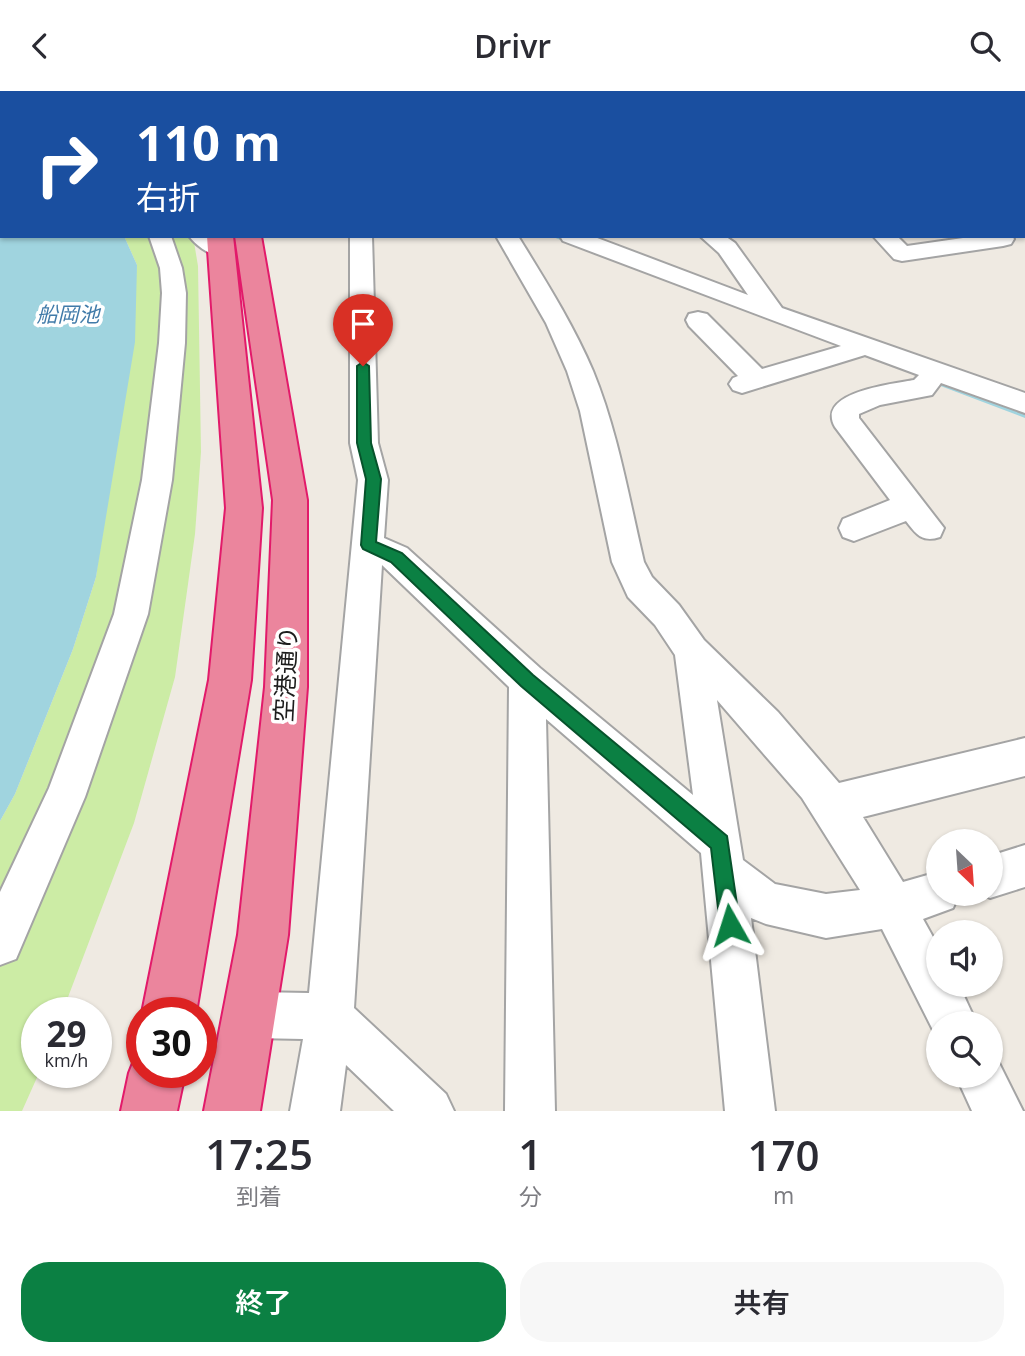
<!DOCTYPE html>
<html lang="ja">
<head>
<meta charset="utf-8">
<style>
	:root { --surface:#fff; --page:#f7f7f7; --text:#2b2b33; --muted:#7c7c81; --accent:#0b8043 }
	body { margin:0; font-family:"Open Sans","Noto Sans JP",sans-serif; background:var(--page); color:var(--text); height:100vh; display:flex; flex-direction:column; font-size:26px; white-space:nowrap }
	* { box-sizing:border-box; margin:0 }
	p { font-size:23px; color:var(--muted) }
	.icon { flex:none; width:38px; height:38px; fill:none; stroke:currentColor; stroke-width:2; stroke-linecap:round; stroke-linejoin:round }
	.map { position:relative; height:1020px; overflow:hidden }
	.side { display:flex; flex-direction:column; background:var(--surface); flex:1 }
	.side>* { flex:none }
	.top-card { position:absolute; left:0px; top:0px; width:1026px; height:147px; box-shadow:0 2px 5px #0004; background:#1a4fa0; color:#fff; overflow:hidden }
	.needle { width:46px; rotate:155deg }
	.fabs { position:absolute; left:926px; top:738px; display:grid; gap:14px }
	.fabs a { display:grid; place-items:center; width:77px; height:77px; border-radius:50%; background:var(--surface); box-shadow:0 2px 5px #0004; font-size:35px }
	.speed { position:absolute; left:21px; top:906px; display:flex; gap:14px; font-size:35px; font-weight:700; text-align:center }
	.speed>* { display:grid; place-content:center; width:91px; height:91px; border-radius:50%; background:var(--surface); box-shadow:0 2px 5px #0004; line-height:1 }
	.speed small { font-size:18px; font-weight:400 }
	.speed .limit { border:10px solid #d22; background:#fff; color:#111 }
	.pin { position:absolute; display:grid; place-items:center; width:60px; height:60px; color:#fff; margin:-72px -30px; border-radius:50% 50% 50% 0; rotate:-45deg; box-shadow:0 0 7px #0007 }
	.pin .icon { rotate:45deg }
	.me { position:absolute; width:77px; margin:-38px; rotate:354deg; stroke-linejoin:round; filter:drop-shadow(0 0 5px #0008) }
	.turn { display:flex; align-items:center; gap:24px; height:147px; padding:0 21px; font-size:32px }
	.turn .icon { width:91px; height:91px; stroke-width:2.5 }
	.turn b { display:block; font-size:49px; line-height:60px }
	.eta { display:flex; justify-content:space-evenly; align-items:center; height:119px; text-align:center }
	.eta b { font-size:42px; font-weight:600; line-height:49px }
	.cta { display:flex; gap:14px; margin-top:auto; padding:14px 21px }
	.cta a { flex:1; height:80px; border-radius:28px; background:var(--accent); color:#fff; font-size:28px; font-weight:600; line-height:80px; text-align:center }
	.cta a+a { background:var(--page); color:var(--text) }
	header { display:flex; justify-content:space-between; align-items:center; height:91px; padding:0 21px; background:var(--surface); font-size:32px; font-weight:600 }
	.map>svg:first-child { display:block }
	.grass { fill:#cceca5 }
	.water { fill:#a0d4df }
	.lines { fill:none; stroke-linecap:round; stroke-linejoin:round }
	.stream { fill:#a0d4df; fill-rule:evenodd }
	.street-casing { stroke:#a4a4a4; stroke-width:4 }
	.highway-casing { stroke:#e21a6a; stroke-width:4 }
	.street { fill:#fff; fill-rule:evenodd }
	.highway { fill:#eb859d; fill-rule:evenodd }
	.route { fill:#0b8043; stroke:#07532c; stroke-width:2 }
	.labels { text-anchor:middle; dominant-baseline:central; stroke-width:7; stroke-linejoin:round; paint-order:stroke }
	.far-water-label { font-size:21px; font-style:italic; fill:#417ba9; stroke:#fff }
	.street-label { font-size:24px; fill:#1d1d1d; stroke:#fff }
</style>
</head>
<body>
<header><svg class="icon" aria-label="back" viewBox="0 0 24 24"><path d="M15 5l-7 7 7 7"/></svg>Drivr<svg class="icon" aria-label="search" viewBox="0 0 24 24"><circle cx="10" cy="10" r="6"/><path d="M15 15l6 6"/></svg></header>
<div class="map">
<svg width="1025" height="1020" viewBox="0 0 1025 1020">
	<rect width="100%" height="100%" fill="#efeae2"/>
	<path class="grass" d="M124,145H193L198,175L201,361L195,443L175,586L134,732L62,922H37V982H39L22,1020H0V730L15,703L73,558L96,486L137,174Z"/>
	<path class="water" d="M0,19L2,145H124L137,174L135,251L96,486L73,558L15,703L0,730Z"/>
	<g class="lines">
		<path class="stream" d="M335,0H339V2H335Z
			M551,145H560L575,152L570,153Z
			M930,287H934L1025,321V327L930,291Z"/>
		<g class="street-casing">
			<path id="street" d="M0,0H10L12,2H2V7Z
				M338,0H356V2H338Z
				M455,0H473V2H455Z
				M699,0H718L720,2H700Z
				M1024,21H1025V31H1024Z
				M149,145H171L182,177L186,202L185,252L172,389L148,523L85,706L16,868L0,874V801L49,697L114,523L142,389L159,252L162,202L160,177Z
				M189,145H215L233,160L230,165C215,168 198,157 189,145Z
				M350,145H372L378,352L388,389L384,447L407,457L540,577L693,704L675,564L655,534L628,506L612,471L580,320L567,280L546,232L496,145H518C545,189 573,233 593,280C618,341 629,408 644,471L652,486L679,514L704,549L778,621L839,692L1025,647V685L863,726L903,791L938,781V803H959L953,817L923,828L938,855V894H959L977,933H938V949L882,838L826,847L766,833L751,827L775,1020H725L701,762L546,628L555,1020H505L509,596L382,474L354,917L446,1003L454,1020H394L346,974L340,1020H290L303,948L249,947L233,940L226,924L233,908L249,901L309,902L358,389L350,352ZM717,609L802,707L860,799L826,803L775,793L743,769Z
				M560,145H592L748,204L719,162L700,145H725L735,152L782,217L1025,302V322L941,292L932,304L880,314L859,323V327L944,437L940,446C922,452 916,443 906,430L854,450L843,446L839,437L843,428L890,409L835,336C815,301 893,293 914,289L919,284L865,264L742,302L733,299L729,293L733,287L738,285L689,235L686,229L689,223L698,221L707,223L762,278L841,255L563,150Z
				M873,145H897L907,155L977,145H1012L1014,148L1011,153L1003,155L902,170L894,168Z
				M1025,754V796L990,807L981,803H990V765Z
				M990,965L997,968L1023,1020H972L956,985H990Z"/>
		</g>
		<g class="highway-casing">
			<path id="highway" d="M218,0H238V2H218Z
				M207,145H233L262,417L251,589L196,922H142L209,589L226,417Z
				M235,145H261L307,409V596L288,844L260,1020H204L238,844L265,596L273,409Z
				M142,961V982H185L177,1020H121L129,982L137,962Z"/>
		</g>
		<use href="#street" class="street"/>
		<use href="#highway" class="highway"/>
	</g>
	<path class="route" d="M363,271L369,275L371,352L381,388L376,451L402,462L533,584L727,745L740,834L737,841L730,844L723,841L720,834L711,757L521,595L391,471L363,458L361,454L366,388L357,352V275Z"/>
	<g class="labels">
		<g class="far-water-label">
			<text x="68" y="223">船岡池</text>
		</g>
		<g class="street-label">
			<text transform="translate(285 583) rotate(-87)">空港通り</text>
		</g>
	</g>
</svg>
<div class="fabs">
<a><svg class="needle" viewBox="-14 -14 28 28"><path d="M0-13l5 13h-10z" fill="#e53935"/><path d="M0 13l5-13h-10z" fill="#7c7c81"/></svg></a>
<a><svg class="icon" aria-label="sound" viewBox="0 0 24 24"><path d="M4 9h4l5-4v14l-5-4H4zM17 9q2 3 0 6"/></svg></a>
<a><svg class="icon" aria-label="search" viewBox="0 0 24 24"><circle cx="10" cy="10" r="6"/><path d="M15 15l6 6"/></svg></a>
</div>
<div class="speed"><div>29<small>km/h</small></div><div class="limit">30</div></div>
<div class="pin" style="left:363px;top:275px;background:#d93025"><svg class="icon" aria-label="arrive" viewBox="0 0 24 24"><path d="M6 21V4h12l-3 4 3 4H6"/></svg></div>
<svg class="me" style="left:730px;top:834px" viewBox="-20 -20 40 40"><path d="M0-17L14 15 0 8-14 15z" fill="#0b8043" stroke="#fff" stroke-width="4"/></svg>
<div class="top-card">
<div class="turn"><svg class="icon" aria-label="right" viewBox="0 0 24 24"><path d="M7 20v-9h11M14 6l5 5-5 5"/></svg><div><b>110 m</b>右折</div></div>
</div>
</div>
<section class="side">
<div class="eta">
<div><b>17:25</b><p>到着</p></div>
<div><b>1</b><p>分</p></div>
<div><b>170</b><p>m</p></div>
</div>
<div class="cta"><a>終了</a><a>共有</a></div>
</section>
</body>
</html>
